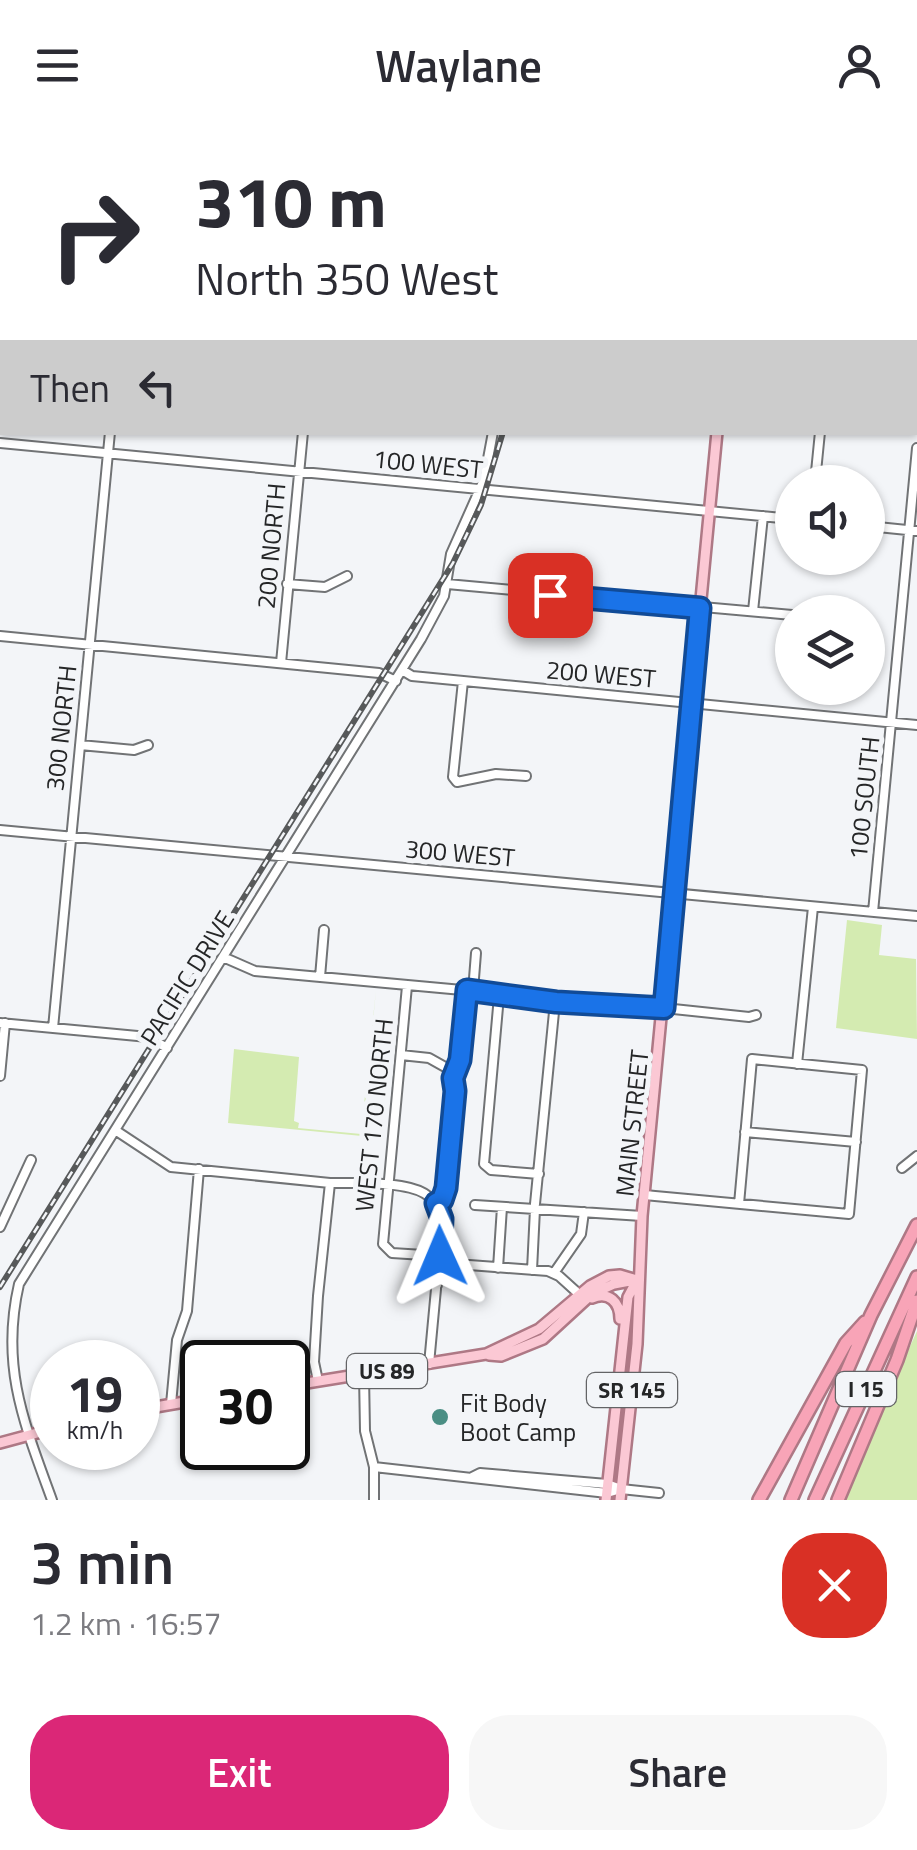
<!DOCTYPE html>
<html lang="en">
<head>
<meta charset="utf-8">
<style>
	:root { --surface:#fff; --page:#f7f7f7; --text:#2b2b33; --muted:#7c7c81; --accent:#db2777 }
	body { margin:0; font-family:"Titillium Web",sans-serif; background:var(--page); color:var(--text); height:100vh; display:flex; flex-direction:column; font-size:38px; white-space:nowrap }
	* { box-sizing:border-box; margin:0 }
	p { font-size:32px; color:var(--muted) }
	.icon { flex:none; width:55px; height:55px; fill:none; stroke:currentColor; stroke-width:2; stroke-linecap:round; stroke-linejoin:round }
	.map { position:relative; height:1370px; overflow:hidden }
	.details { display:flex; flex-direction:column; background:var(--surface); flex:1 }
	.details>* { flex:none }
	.banner { position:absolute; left:0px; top:0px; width:918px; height:305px; box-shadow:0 2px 8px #0004; background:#fff; color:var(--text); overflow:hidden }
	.buttons { position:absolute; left:775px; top:335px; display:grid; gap:20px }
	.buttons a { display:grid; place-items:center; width:110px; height:110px; border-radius:50%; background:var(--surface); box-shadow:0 2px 8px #0004; font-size:50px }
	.speed { position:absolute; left:30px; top:1210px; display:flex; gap:20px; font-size:50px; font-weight:700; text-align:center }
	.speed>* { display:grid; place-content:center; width:130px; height:130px; border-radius:50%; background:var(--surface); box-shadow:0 2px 8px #0004; line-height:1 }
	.speed small { font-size:25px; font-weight:400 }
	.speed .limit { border:5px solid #111; border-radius:15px; background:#fff; color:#111 }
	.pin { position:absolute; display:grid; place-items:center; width:85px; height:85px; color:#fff; margin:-42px; border-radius:20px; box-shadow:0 5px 15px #0006 }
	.me { position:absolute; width:110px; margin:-55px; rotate:359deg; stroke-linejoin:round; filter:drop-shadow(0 0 8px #0008) }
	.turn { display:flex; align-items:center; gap:35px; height:210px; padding:0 30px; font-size:45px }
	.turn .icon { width:130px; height:130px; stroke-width:2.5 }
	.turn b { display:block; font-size:70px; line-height:85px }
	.then { display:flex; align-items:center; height:95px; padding:0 30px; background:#0003; gap:20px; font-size:38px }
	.round { display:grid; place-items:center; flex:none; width:105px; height:105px; border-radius:40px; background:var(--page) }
	.headline { display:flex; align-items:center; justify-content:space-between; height:170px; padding:0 30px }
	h1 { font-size:60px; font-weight:600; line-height:75px }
	.action { display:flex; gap:20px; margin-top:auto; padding:20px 30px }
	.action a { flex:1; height:115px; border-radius:40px; background:var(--accent); color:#fff; font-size:40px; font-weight:600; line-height:115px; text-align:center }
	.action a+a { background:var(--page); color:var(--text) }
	header { display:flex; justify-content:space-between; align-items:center; height:130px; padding:0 30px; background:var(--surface); font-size:45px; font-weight:600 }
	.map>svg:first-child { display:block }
	.green { fill:#d4ebb1 }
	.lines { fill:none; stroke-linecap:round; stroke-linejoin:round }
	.minor-casing { stroke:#717375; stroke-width:12 }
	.major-casing { stroke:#ae7885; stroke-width:14 }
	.highway-casing { stroke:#ae7885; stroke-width:16 }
	.minor { stroke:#fff; stroke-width:8 }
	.major { stroke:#fbc8d4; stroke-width:9 }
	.highway { stroke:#f8a4b7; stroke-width:11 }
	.rail-casing { stroke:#57595a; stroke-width:6 }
	.rail { stroke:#f3f5f8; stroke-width:2.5; stroke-dasharray:8; stroke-linecap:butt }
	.route-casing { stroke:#114b97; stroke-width:25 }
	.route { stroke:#1a73e8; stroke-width:18 }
	.poi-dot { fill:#4a8e84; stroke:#f3f5f8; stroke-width:4 }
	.labels { text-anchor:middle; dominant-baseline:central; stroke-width:10; stroke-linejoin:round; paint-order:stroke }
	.shield { fill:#f3f5f8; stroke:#636466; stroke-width:2.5 }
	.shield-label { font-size:22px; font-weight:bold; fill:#252627 }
	.street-label { font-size:25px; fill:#252627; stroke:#f3f5f8 }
	.poi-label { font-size:25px; fill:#252627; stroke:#f3f5f8; text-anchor:start }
</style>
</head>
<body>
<header><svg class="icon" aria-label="menu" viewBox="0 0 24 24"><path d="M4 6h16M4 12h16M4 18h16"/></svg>Waylane<svg class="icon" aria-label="person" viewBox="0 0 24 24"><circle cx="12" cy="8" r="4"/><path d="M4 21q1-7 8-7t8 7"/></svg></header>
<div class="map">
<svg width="917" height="1370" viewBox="0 0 917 1370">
	<rect width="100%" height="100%" fill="#f3f5f8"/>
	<path class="green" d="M847,790L882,795L879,825L916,829L917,909L836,898Z
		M376,860L362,1006L228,993L234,919L299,927L294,991L299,993L298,998L361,1004Z
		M917,1201V1370H844L857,1333Z"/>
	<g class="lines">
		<g class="minor-casing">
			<path id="minor" d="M884,0L908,2
				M138,2V0
				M332,2V0
				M421,2L422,0
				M525,2V0
				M915,3H917
				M0,23H2
				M0,115H2
				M915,203L917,204
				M0,313L792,389
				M815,352L820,302
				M868,396L917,401
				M287,454L325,457L347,446
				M447,454L792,485
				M753,481L763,386
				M0,506L379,543L396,551
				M281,533L303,302
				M402,540L412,546L917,595
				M463,551L453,647L457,652L496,644L526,646
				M80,615L134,620L148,615
				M0,700L917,786
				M873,782L917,318
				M223,827L255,841L473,861L555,872L664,878L749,887L756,885
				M320,847L324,800
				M407,856L383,1114L392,1123L439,1126
				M473,861L476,823
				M499,866L484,1034L491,1040L539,1044
				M0,893L148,907L167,918
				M53,898L110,302
				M401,925L429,928L454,942
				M797,934L813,777
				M0,946L5,893
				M115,1000L171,1037L330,1053H354
				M745,1002L856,1012
				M902,1038L917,1026
				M361,1053C452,1055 444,1074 437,1155
				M645,1065L655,1066L849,1084L862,940L752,929L739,1074
				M436,1073L442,1070L446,1059L455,961L453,948L460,930L467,860
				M535,1074L555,872
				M475,1075L642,1086
				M0,1097L31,1030
				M469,1135L548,1141L559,1146L580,1165
				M498,1138L502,1077
				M532,1140L535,1079
				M554,1143L581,1104L584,1082
				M429,1234L436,1159
				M364,1245L365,1301L374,1337V1370
				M318,1251L314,1232L318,1166L330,1053
				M171,1274L177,1210L187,1181L199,1039
				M374,1337L607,1363L621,1359
				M472,1347L480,1343L607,1354L621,1359L659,1363
				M52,1370C24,1293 0,1236 19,1154L421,509L444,466L451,424L484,350L493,302"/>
		</g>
		<g class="major-casing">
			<path id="major" d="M745,2L746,0
				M592,1168C609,1161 620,1172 620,1189
				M489,1225L501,1226L543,1209L592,1164L614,1154L635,1150
				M288,1256L486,1224L539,1199L590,1156L609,1146L620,1145L637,1150
				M138,1280L202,1269
				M0,1313L52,1299
				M606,1370L628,1167L636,1152
				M620,1370L637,1214L642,1086L717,302"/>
		</g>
		<g class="highway-casing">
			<path id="highway" d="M759,1370L846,1213L865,1192
				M791,1370L871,1185L917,1095
				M815,1370L917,1147
				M838,1370L897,1230L917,1171"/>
		</g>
		<use href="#minor" class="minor"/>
		<use href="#major" class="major"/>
		<use href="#highway" class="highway"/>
		<g class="rail-casing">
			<path id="rail" d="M534,2V0
				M0,1157L453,433L481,375L503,302"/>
		</g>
		<use href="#rail" class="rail"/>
	</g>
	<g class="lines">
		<g class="route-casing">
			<path id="route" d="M440,1126L442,1089L436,1073L442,1070L446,1058L455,961L453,948L460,930L467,860L556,872L664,878L700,478L550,465"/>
		</g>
		<use href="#route" class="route"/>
	</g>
	<circle class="poi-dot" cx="440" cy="1287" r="10"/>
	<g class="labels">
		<g class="shield">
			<rect x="347" y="1224" width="80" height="34" rx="8"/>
			<rect x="836" y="1242" width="60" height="34" rx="8"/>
			<rect x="587" y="1243" width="90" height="34" rx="8"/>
		</g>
		<g class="shield-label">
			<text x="387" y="1241">US 89</text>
			<text x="866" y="1259">I 15</text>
			<text x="632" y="1260">SR 145</text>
		</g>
		<g class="street-label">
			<text transform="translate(428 334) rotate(6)">100 WEST</text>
			<text transform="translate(271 416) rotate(-85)">200 NORTH</text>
			<text transform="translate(601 544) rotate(5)">200 WEST</text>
			<text transform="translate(61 598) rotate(-84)">300 NORTH</text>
			<text transform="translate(864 668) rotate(-84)">100 SOUTH</text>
			<text transform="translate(460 723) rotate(5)">300 WEST</text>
			<text transform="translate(187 848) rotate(-58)">PACIFIC DRIVE</text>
			<text transform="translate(374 985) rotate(-84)">WEST 170 NORTH</text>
			<text transform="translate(632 993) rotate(-84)">MAIN STREET</text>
		</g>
		<g class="poi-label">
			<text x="460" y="1273">Fit Body<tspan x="460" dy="29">Boot Camp</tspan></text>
		</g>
	</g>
</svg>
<div class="buttons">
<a><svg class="icon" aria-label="sound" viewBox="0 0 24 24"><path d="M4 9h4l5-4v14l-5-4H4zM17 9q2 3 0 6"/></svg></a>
<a><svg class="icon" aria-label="layers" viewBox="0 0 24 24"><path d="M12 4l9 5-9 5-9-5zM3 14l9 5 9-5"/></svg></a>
</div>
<div class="speed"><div>19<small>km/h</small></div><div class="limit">30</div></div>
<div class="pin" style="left:550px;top:465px;background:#d93025"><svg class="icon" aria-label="arrive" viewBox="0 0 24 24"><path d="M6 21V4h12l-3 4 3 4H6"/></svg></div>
<svg class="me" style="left:440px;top:1126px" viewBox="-20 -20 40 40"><path d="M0-17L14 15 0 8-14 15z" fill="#1a73e8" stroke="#fff" stroke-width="4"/></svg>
<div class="banner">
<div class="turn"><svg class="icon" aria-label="right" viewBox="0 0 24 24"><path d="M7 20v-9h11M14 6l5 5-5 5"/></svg><div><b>310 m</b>North 350 West</div></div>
<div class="then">Then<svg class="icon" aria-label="left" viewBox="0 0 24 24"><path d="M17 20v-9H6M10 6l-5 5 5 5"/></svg></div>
</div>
</div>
<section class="details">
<div class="headline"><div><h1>3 min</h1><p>1.2 km · 16:57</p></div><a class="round" style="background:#d93025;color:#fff"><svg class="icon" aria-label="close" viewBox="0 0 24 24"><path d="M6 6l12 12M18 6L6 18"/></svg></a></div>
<div class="action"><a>Exit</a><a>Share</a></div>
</section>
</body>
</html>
